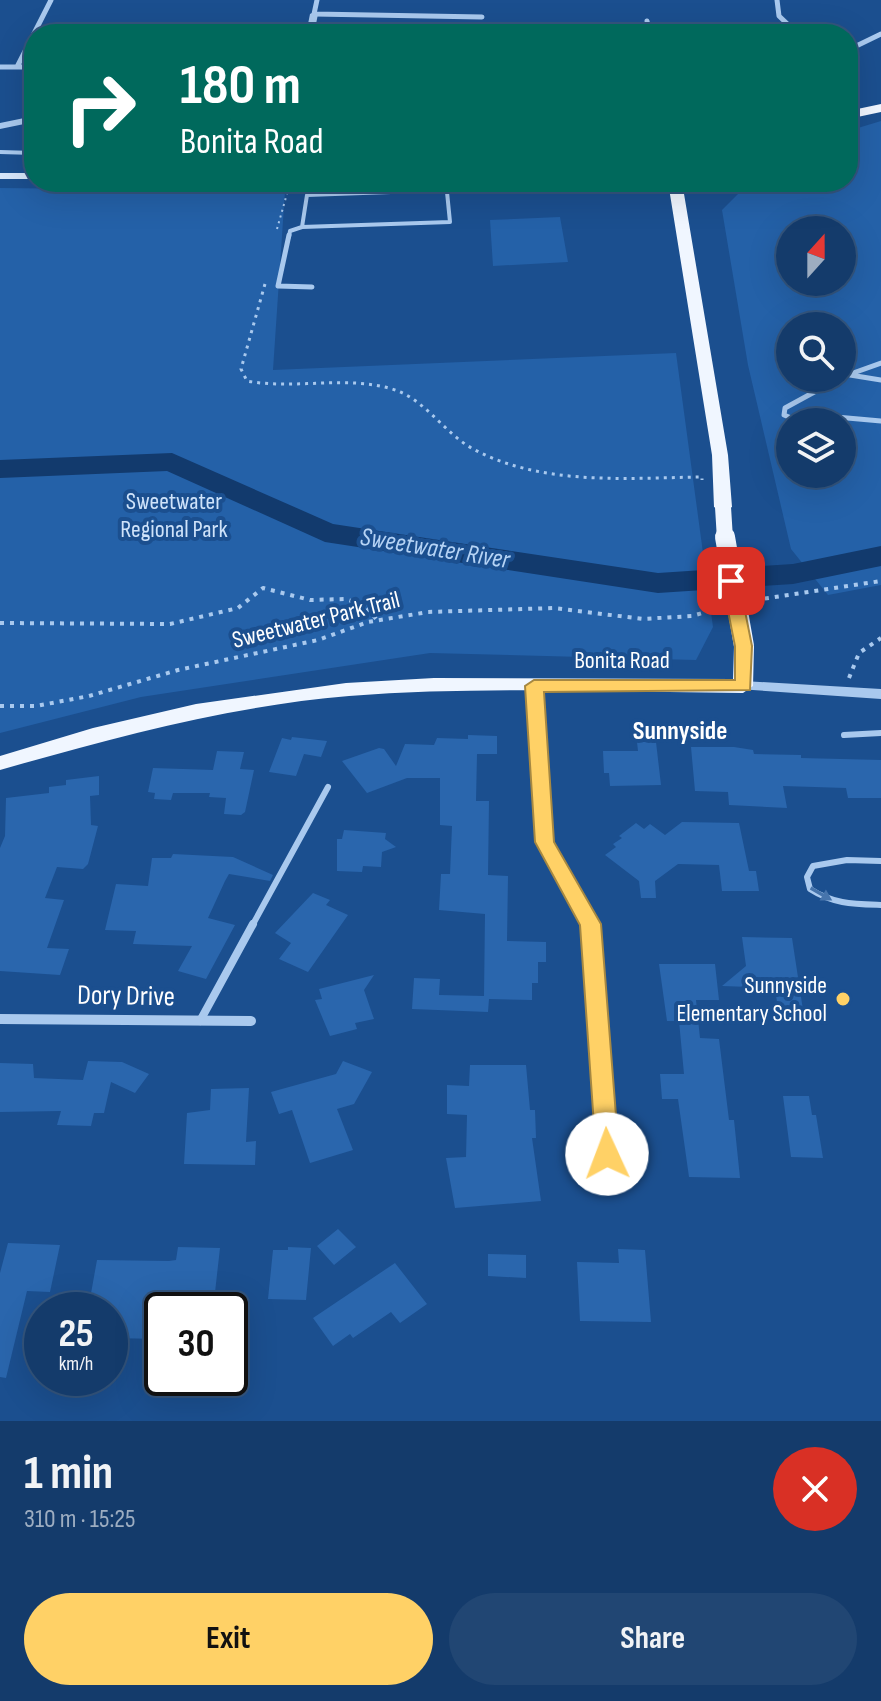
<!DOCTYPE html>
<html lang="en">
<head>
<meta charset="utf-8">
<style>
	:root { --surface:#143b6b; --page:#214673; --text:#f1f3f6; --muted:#9dadc1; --line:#33557e; --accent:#ffd166 }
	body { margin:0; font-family:"Sofia Sans Condensed",sans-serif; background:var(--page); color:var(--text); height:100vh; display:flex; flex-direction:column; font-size:30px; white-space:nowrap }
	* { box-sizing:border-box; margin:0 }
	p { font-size:26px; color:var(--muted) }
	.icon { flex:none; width:44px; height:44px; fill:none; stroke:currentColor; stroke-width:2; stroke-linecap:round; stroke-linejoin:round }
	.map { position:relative; height:1421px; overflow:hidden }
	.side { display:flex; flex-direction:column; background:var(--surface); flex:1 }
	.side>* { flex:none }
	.top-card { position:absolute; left:24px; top:24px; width:834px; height:168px; border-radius:32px; box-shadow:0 8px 32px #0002,0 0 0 2px var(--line); background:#00695c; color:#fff; overflow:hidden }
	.needle { width:52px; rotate:21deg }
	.tools { position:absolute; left:776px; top:216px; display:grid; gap:16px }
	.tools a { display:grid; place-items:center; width:80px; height:80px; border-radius:50%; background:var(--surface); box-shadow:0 8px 32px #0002,0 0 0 2px var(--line); font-size:40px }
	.speed { position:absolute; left:24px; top:1292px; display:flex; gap:16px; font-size:40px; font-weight:700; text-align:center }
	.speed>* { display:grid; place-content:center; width:104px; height:104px; border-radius:50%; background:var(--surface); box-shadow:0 8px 32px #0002,0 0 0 2px var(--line); line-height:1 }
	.speed small { font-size:20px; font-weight:400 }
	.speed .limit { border:4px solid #111; border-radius:12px; background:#fff; color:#111 }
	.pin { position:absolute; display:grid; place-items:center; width:68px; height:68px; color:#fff; margin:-34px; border-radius:16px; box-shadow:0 4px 12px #0006 }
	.me { position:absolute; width:88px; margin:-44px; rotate:358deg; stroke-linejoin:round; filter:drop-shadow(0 0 6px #0008) }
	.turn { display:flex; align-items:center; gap:28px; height:168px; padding:0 24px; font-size:36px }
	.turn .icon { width:104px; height:104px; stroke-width:2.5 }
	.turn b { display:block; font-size:56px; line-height:68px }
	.round { display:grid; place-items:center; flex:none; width:84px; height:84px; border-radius:42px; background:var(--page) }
	.summary { display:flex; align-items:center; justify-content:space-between; height:136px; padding:0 24px }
	h1 { font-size:48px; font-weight:700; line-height:60px }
	.action { display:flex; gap:16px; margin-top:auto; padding:16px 24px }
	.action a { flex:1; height:92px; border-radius:48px; background:var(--accent); color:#111; font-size:32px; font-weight:700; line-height:92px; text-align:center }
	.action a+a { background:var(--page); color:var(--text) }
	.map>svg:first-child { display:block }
	.green { fill:#2461a8; fill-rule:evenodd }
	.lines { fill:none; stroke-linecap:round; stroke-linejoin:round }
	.river { fill:#123a6d; fill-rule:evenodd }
	.building { fill:#2a66ad }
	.path-far2 { stroke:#a9c9ee; stroke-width:2; stroke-dasharray:2 4; stroke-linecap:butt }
	.path-far1 { stroke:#a9c9ee; stroke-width:3; stroke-dasharray:3 5; stroke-linecap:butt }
	.path { stroke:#a9c9ee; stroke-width:4; stroke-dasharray:4 6; stroke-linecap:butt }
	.service-far3 { stroke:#a9c9ee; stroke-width:4 }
	.service-far2 { stroke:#a9c9ee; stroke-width:5 }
	.service-far1 { stroke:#a9c9ee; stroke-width:6 }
	.service { stroke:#a9c9ee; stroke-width:8 }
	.minor-far2 { stroke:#a9c9ee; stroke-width:5 }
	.minor-far1 { stroke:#a9c9ee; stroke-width:8 }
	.minor { stroke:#a9c9ee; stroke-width:10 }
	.tertiary { fill:#a9c9ee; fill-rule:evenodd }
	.secondary { fill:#d6e6fa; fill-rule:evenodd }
	.primary { fill:#f0f6ff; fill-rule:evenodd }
	.primary-bridge-far1 { stroke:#f0f6ff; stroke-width:16 }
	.primary-bridge { stroke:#f0f6ff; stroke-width:20 }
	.oneway { fill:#4674ac }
	.route { fill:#ffd166; stroke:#a68842; stroke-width:2 }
	.poi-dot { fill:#ffd166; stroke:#1b4f8f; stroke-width:3 }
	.labels { text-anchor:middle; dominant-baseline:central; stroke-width:8; stroke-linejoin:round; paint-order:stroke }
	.park-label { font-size:24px; fill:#cfe3fa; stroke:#1b4f8f }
	.street-label { font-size:24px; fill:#fff; stroke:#1b4f8f }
	.poi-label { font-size:24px; fill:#fff; stroke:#1b4f8f; text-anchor:end }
	.water-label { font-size:26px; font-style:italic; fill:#b5d3f5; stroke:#1b4f8f }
	.neighbourhood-label { font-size:26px; font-weight:bold; fill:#fff; stroke:#1b4f8f }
	.near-street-label { font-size:28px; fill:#fff; stroke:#1b4f8f }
</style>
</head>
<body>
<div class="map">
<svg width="881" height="1421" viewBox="0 0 881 1421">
	<rect width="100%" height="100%" fill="#1b4f8f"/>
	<path class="green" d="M881,121V585L828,595L791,549L748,365L722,210L750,182H848V131ZM790,230H842V282H790ZM790,326H842V378H790ZM790,422H842V474H790Z
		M0,188L285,191L273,370L676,353L713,627L696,660L430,653L141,697L0,733Z
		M560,217L568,262L493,266L490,220Z"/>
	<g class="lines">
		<path class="river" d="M172,453L333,524L658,573L793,564L881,546V566L793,584L658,593L325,542L167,471L0,478V460Z"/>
	</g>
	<path class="building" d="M468,735L497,736V754H477L476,801H489L488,875L508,876L507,941L546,942V962H538V983H532V1000L489,999L488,1012L412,1009L414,978L440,979L439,995L484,996L485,914L439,910L441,874H450L452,826L440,825V778H407L367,793L342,761L379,748L384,749L396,766L405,744L434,745L437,738L468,739Z
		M292,737L327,741L321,757L304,754L296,776L269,772L282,738L291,740Z
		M637,742H656L661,785L610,786L609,773H604L603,751H638Z
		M691,747H734L753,750L754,754L801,755V758L881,760V798H848L846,788L783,786L787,808L729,805L728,792L695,791Z
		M217,751L244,752L240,769L254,770L245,812L241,815L224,814L226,798L209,797L210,793H173L171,800L154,799L155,793L148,792L153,768L213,770Z
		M99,776V795L90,796L91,825L98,826L88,864L83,869L57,867L45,898L64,900L47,948L69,949L60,975L0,971V848L5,836L6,798L49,793V787L66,785V780Z
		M682,822L739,823L749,871H756L759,891H722L719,865L678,864L655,881L656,898H641L639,881L605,855L616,847L613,844L622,838L619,836L636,823L644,829L650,824L665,835Z
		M344,830L386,833L385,839L396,847L382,852L381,867L363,866L362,872L337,871V839H342Z
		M173,854L233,857L273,875L270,881L229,874L225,881L208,918L235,925L206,979L178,971L192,946L133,944L136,931L105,930L116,884L148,886L152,858H171Z
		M313,893L330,900L326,905L348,915L308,972L279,959L291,943L275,933Z
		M742,937L792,938L803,1010L778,1009L775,988L722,986L746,966Z
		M659,964H715L719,1000H696L700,1038L719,1039L729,1120H734L740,1178L689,1177L678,1099H662L660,1074H684L679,1021H667Z
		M374,975L364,990L374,1019L355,1023L357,1029L330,1036L315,1000L322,999L319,989Z
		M88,1061L122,1062L149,1074L135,1093L111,1082L104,1113H94L91,1126L57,1125L61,1111L0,1112V1063L33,1064L34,1078L83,1080Z
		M343,1061L372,1072L354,1104L337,1109L353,1150L310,1163L292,1110L279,1114L271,1092L336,1074Z
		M470,1065H526L530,1110H535L536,1138H532L541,1201L455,1208L446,1158L466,1157L467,1115L447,1114V1085L469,1086Z
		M249,1088L246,1142L256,1141L255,1165L184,1164L187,1113L210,1110L211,1089Z
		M783,1096H809L812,1115H816L823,1158L791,1157Z
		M338,1229L356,1247L334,1265L317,1246Z
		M8,1243L60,1245L50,1292L27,1291L6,1378L0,1377V1273Z
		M178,1247L220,1248L213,1310H162V1339L110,1338V1310H88L97,1260L169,1261L176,1260Z
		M288,1247L311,1248L306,1300L268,1299L273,1250H288Z
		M618,1249L645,1250L651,1322L580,1321L577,1262L619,1263Z
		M488,1254L526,1255V1278L488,1276Z
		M395,1263L427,1304L400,1323L391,1312L353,1338L350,1334L333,1346L313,1318Z"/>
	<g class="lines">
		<path class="path-far2" d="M38,185L288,190
			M277,229L288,190L285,182"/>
		<path class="path-far1" d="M265,284L241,369L247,381C295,390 345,375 392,389C426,399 444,434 475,450C544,486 627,478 702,477V480"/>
		<path class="path" d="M755,600L881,581
			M0,623L170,624L238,608L263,588L310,600L344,599L364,604L377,620
			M849,678L859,653L881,638
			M0,706H36L89,696L178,670L318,640L368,622L428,612L554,608L643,619L692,616L720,608"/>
		<path class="service-far3" d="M0,152L34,153
			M302,227L307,195L447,190
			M289,237L290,231L302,227L450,222L446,182"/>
		<path class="service-far2" d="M289,235L278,286L312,287
			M850,375L881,380
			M842,377L881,363
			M840,378L785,408L784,415L801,422L825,416L881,421"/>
		<path class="service-far1" d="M844,735L881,733
			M881,861L847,860L813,866L807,877L810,889C833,904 854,904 881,905
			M252,926L328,787"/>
		<path class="service" d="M200,1021L253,924"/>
		<path class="minor-far2" d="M317,0L314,14L482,17
			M777,0L779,16L798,34
			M647,21L650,34
			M848,50L881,34
			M0,67H34
			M17,67L51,0"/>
		<path class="minor-far1" d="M534,686L544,842L591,926"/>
		<path class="minor" d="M591,924L607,1154
			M0,1019L251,1021"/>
		<path class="tertiary" d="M314,12L318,14L314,34H306L310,14Z
			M34,116V122L0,129V123Z
			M743,681L881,689V699L738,689L736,686L738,683Z"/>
		<path class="secondary" d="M0,173H34V179H0Z"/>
		<path class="primary" d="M881,104V112L848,119V111Z
			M668,182H682L728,455L732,507L723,512L714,507L712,455Z
			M744,640L754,646L753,686L743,693C612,692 480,686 349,696C230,706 115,737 0,770V756L93,728L196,704L346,683L434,678L733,679L734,646Z"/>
		<path class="primary-bridge-far1" d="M723,507L725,539"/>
		<path class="primary-bridge" d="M725,537L744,646"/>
	</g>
	<defs><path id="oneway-solid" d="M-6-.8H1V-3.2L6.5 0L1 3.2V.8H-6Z" transform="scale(2)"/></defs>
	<use class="oneway" href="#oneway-solid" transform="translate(821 894) rotate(30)"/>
	<path class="route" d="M731,576L739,581L752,646L750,690L544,692L554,842L601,924L619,1154L616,1161L607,1164L599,1161L596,1154L580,925L535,842L525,686L534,680H735V646L722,581Z"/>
	<circle class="poi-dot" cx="843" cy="999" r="8"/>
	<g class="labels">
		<g class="park-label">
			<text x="174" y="501">Sweetwater<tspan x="174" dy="28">Regional Park</tspan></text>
		</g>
		<g class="street-label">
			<text transform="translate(316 620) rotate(-14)">Sweetwater Park Trail</text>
			<text x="622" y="660">Bonita Road</text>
		</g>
		<g class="poi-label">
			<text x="827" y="985">Sunnyside<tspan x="827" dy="28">Elementary School</tspan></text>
		</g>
		<g class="water-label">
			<text transform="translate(435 549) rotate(9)">Sweetwater River</text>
		</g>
		<g class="neighbourhood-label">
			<text x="680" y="731">Sunnyside</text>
		</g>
		<g class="near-street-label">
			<text transform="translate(126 996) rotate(1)">Dory Drive</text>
		</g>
	</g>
</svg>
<div class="tools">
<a><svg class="needle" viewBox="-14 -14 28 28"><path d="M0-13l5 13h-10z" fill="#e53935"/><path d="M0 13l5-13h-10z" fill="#9dadc1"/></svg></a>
<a><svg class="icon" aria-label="search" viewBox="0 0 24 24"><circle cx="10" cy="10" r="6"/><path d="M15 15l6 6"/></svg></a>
<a><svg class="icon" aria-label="layers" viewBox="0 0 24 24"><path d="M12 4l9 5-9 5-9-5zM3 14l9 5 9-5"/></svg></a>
</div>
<div class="speed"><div>25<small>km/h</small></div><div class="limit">30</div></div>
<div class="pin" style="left:731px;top:581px;background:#d93025"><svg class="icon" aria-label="arrive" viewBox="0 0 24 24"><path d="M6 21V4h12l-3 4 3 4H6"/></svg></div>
<svg class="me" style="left:607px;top:1154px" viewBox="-20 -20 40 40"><circle r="19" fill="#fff"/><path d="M0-13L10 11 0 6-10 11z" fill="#ffd166"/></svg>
<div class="top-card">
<div class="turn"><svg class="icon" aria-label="right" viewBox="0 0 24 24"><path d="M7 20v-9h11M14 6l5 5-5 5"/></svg><div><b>180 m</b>Bonita Road</div></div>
</div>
</div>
<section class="side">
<div class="summary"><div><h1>1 min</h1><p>310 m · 15:25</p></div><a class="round" style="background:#d93025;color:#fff"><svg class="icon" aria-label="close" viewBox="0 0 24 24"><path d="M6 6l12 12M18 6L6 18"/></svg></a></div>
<div class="action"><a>Exit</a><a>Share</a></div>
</section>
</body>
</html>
